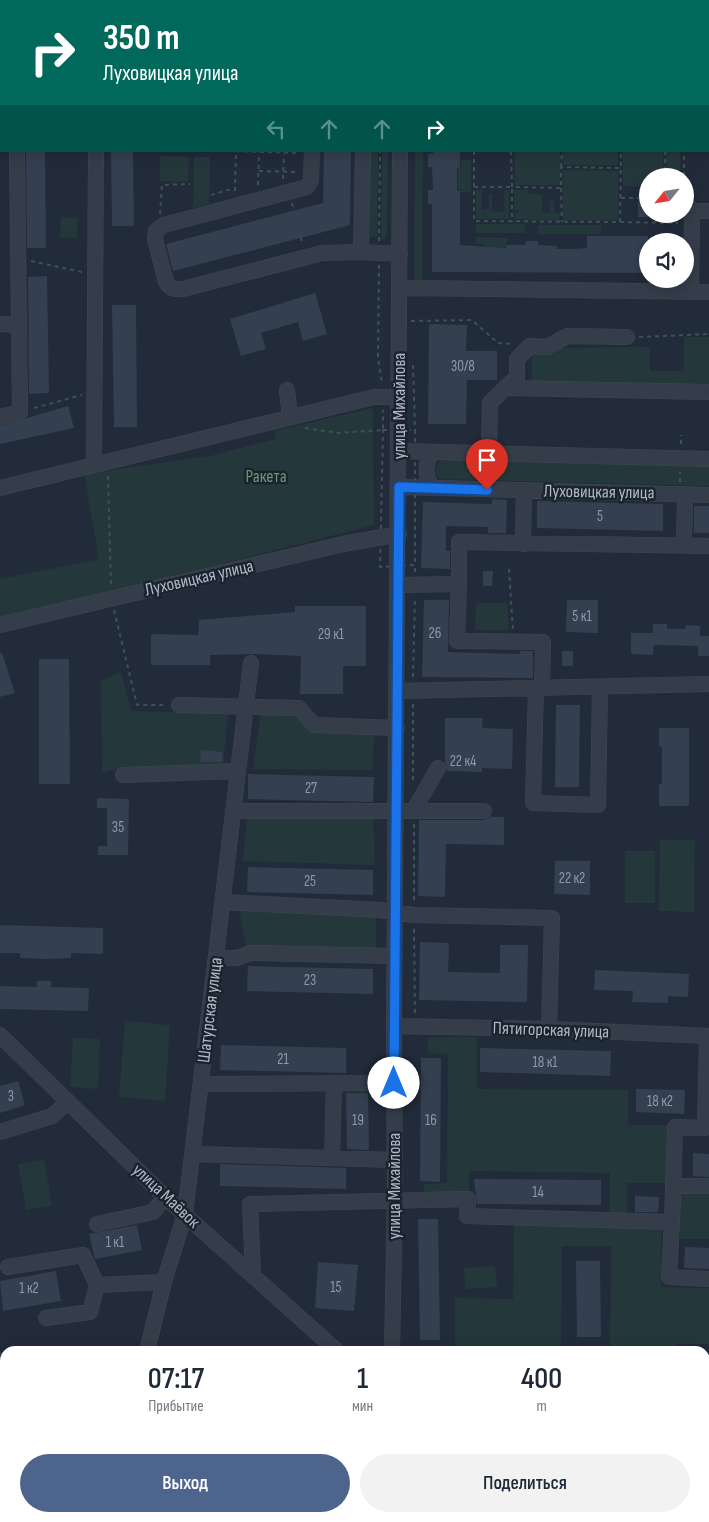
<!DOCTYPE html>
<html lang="ru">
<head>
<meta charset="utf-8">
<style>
	:root { --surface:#fff; --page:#f2f2f3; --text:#1f2937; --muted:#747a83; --accent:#4d658d }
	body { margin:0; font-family:"Sofia Sans Condensed",sans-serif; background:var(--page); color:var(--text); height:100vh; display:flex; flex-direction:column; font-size:19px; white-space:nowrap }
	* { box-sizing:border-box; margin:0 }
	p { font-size:16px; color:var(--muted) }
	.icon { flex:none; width:28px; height:28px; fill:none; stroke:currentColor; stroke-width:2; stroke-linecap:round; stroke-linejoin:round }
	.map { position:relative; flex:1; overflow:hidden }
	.drawer { position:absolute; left:0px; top:1346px; width:710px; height:176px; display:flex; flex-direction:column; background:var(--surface); border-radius:15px 15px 0 0; box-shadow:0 2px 12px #0003 }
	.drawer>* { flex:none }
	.guide { position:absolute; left:0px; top:0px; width:710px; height:152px; box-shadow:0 2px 12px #0003; background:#00695c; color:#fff; overflow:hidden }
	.needle { width:32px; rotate:240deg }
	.controls { position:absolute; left:639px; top:168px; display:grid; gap:10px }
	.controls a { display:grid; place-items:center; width:55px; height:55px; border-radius:50%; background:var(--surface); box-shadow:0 2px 12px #0003; font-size:25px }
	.pin { position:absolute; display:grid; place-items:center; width:42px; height:42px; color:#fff; margin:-51px -21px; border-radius:50% 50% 50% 0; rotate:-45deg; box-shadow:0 0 5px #0007 }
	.pin .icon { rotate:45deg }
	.me { position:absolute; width:55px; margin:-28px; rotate:0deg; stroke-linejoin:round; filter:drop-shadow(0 0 4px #0008) }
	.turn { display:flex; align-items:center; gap:18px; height:105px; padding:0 20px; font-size:22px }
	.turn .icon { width:65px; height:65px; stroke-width:2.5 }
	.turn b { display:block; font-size:35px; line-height:42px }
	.lanes { display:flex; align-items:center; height:48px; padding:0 20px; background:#0003; justify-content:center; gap:25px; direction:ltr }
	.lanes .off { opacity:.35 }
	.eta { display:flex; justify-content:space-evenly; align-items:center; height:85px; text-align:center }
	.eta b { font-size:30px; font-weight:600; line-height:35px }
	.primary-button { display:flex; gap:10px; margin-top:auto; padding:10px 20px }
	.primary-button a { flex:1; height:58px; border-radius:30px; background:var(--accent); color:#fff; font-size:20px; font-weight:600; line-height:58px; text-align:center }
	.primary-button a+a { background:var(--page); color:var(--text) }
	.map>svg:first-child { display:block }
	.green { fill:#24383b }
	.building { fill:#343f50 }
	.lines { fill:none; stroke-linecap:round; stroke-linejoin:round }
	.minor-casing { stroke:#3f4753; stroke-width:16 }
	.path { stroke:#3c5153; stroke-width:2; stroke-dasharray:4 4; stroke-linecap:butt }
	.minor { stroke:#353d4a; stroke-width:15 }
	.route-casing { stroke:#114b97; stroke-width:12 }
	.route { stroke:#1a73e8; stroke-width:9 }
	.labels { text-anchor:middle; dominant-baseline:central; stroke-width:5; stroke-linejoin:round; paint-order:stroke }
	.number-label { font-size:15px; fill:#8f98a7 }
	.street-label { font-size:18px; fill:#b0b8c6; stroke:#1b232f }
	.park-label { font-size:18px; fill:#689773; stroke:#1b232f }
</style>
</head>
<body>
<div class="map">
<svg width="709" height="1522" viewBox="0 0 709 1522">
	<rect width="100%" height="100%" fill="#222b3a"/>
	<path class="green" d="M370,151H378L377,237H370Z
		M382,151H388L387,236L381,241Z
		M415,151H423L422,283L414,281Z
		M515,151H560V185H515Z
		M563,151H618V165H563Z
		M623,151H663V176H648L647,187L623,186Z
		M666,151H680V176H666Z
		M160,156L189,157L188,182L160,181Z
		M194,157H210L209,204L193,208Z
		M461,160H471V192H461L458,189V168H461Z
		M563,170L618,171V220H563Z
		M476,190H482V210L489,209V194H492V212H504V190H509V219H476Z
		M514,190H528V193L542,195V213H550L549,201H554V213H560L559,220L514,219V213L519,212V210H514Z
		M61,217L78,218L77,238L60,237Z
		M476,224H525V233H476Z
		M538,225H601V234H538Z
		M476,237L508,238L505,247H485L484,244H476Z
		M684,337H709V387L532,388V348L650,347V371H684Z
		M373,408L374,525L0,620V579L99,559L84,474L210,456L275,439L274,431Z
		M444,459L709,466V486L442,479L437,476L435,471L439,461Z
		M476,603H507L509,630H475Z
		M121,672L131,711L228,713L223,766L124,767L102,773L101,681Z
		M261,713H293L374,731L373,770L253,769Z
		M373,815L375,865L243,861L247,816Z
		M660,840H695L694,912L659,911Z
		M625,851H655V903H625Z
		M239,909L376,918V951L246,947Z
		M125,1021L170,1025L165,1101L119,1097Z
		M428,1037H477V1089L628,1090V1125H667V1183H627V1213L610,1212V1173L469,1171V1195L424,1194V1184L447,1183L448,1054L428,1053Z
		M73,1038L100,1039L98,1089L70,1087Z
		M44,1160L52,1206L26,1210L18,1164Z
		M680,1191H709V1239H680Z
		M514,1225L661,1226V1287L709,1288V1344H676V1351H594V1347H610L611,1246H562L561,1351H418V1346H455V1298L513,1299Z
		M495,1266L497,1287L465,1289L464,1268Z"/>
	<path class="building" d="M26,151H45L46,248H27Z
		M111,151H133L134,226H112Z
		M324,151H351L350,225L173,271L166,244L323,203Z
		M433,151H460V167L457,168V191H460V245L506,248V245H525L526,241H538V245L557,246V249H574L587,248V236H648V263H644V273L432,272V204H428V190H433L432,167H428V154H433Z
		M638,202H648V217H638Z
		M47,276L49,393L29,394L28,277Z
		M315,293L327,334L303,341L298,322L261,333L266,349L241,356L230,319Z
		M112,305H136L137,427H114Z
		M429,324L467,325L466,351H497V380H467L466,424H428Z
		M68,406L74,428L0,444V426Z
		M492,499L507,500L506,533H488V527L446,526V551H450V569L421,568L423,502L492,504Z
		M537,501L663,504V531L537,528Z
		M694,506H709V533H694Z
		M483,571H493L492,586H483Z
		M424,600H449L448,652L520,654V651H533V678L422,677Z
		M567,600H598V633L566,632Z
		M295,606H366V666H343V694H300L301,656L252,654L210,655V665H151V634L198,635L199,620L295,612Z
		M653,624H667V629H685L686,625L700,626V636H709V656H698V646L654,645L653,655L631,654V633H653Z
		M562,651H573V666H562Z
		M0,653H2L15,693L0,697Z
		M39,659H69L70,784H39Z
		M556,705H580L579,787H555Z
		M445,718H483L482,728L513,729L512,769L482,768V772L447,771L445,762Z
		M659,728H689V806H659V784H662V747L659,746Z
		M201,750L223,752L222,762H200Z
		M248,774L374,777L373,802L248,799Z
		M97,798L129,799L128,855H98V846H107V808H97Z
		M491,817H504V845L446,844L445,897L418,896L419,820H484Z
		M555,861H590V895L554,894Z
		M248,867L373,870V895L247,892Z
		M0,925L103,928V954L71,953V958L46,959L20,958V953H0Z
		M420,942L449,943L448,972L500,973V945H528L527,1002L419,1000Z
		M248,966L373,969V994L247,991Z
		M595,970L689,974L688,997L668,996V1003L632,1002L633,991L594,990Z
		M37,981H51V987L89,988L88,1011L0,1009V986L37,987Z
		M221,1045L346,1048V1073L220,1070Z
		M480,1048L611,1051L610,1076L480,1072Z
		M421,1058H441L440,1182L420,1181Z
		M18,1081L25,1105L0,1113V1086Z
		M636,1089L685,1090L684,1114L636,1112Z
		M346,1093H368L369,1150L347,1149Z
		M693,1153L709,1154V1177L693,1176Z
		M220,1164L346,1168V1189L220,1186Z
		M474,1179L601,1180V1205L477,1204Z
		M635,1196L659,1197L658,1212H635Z
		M418,1219H438L440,1340H420Z
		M137,1225L142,1250L95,1259L89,1234Z
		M685,1247L709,1248V1269L684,1268Z
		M576,1261H600L601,1337H577Z
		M318,1262L358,1265L354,1311L315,1308Z
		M56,1271L61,1301L3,1311L0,1281Z"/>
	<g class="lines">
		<g class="minor-casing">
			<path id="minor" d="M428,0V1
				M400,1V0
				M312,151L311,180L307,187L164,225L156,231L155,239L166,282C171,289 175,290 183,289L322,253L361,252L363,151
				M685,208L691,209L692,211L691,292
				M692,211H709
				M361,252L400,254
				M400,290L411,288L709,292
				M0,324L19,325
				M505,388L517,377V359L530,346L547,347L567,336L627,337
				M287,390L290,417
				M0,417L20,412L17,151
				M399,451L709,459
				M489,453L490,403L505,388L709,392
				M94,464L96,151
				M399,487L709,495
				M0,488L374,397H399
				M432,488C425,476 424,463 433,452
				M523,544L524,491
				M684,546L685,494
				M459,584L457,641L543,642L542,688
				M398,585L459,584V542L709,546
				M0,625L343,544L399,534
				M536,688L533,803L598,805L600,687
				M397,691L709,684
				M179,705L299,708L314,725L397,728
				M123,775L238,771
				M414,810L438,768
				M233,811H484
				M223,902L380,910L414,915L552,918L549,1029
				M216,958H237L251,953L395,956
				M394,1026L549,1029L709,1036
				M0,1035L165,1197L337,1351
				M202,1084L394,1083
				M0,1132L52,1116L68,1102
				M193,1154L395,1160
				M332,1158L334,1083
				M673,1186H709
				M672,1222L669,1277L709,1279
				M97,1224L153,1212L165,1197
				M8,1267L83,1255L97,1285L164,1282
				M253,1275L250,1204L468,1199L467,1216L672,1222L675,1127L705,1128L707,1036
				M46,1318L90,1312L97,1285
				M147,1351L164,1282L185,1214L251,663
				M392,1351L395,1199L394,1026L400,151
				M0,1361L5,1360
				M705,1399H709
				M705,1493L709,1492
				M328,1518V1522
				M667,1518V1522
				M106,1522L107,1518
				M206,1522V1518
				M386,1522V1518
				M592,1522V1518
				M609,1522V1518"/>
		</g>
		<path class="path" d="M142,0V1
			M382,1V0
			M489,1V0
			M0,114H1
			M228,151L298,153
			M474,151V221L620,222L621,151
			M511,151L512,187L561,188V167L621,168
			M665,151V176
			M561,167L562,151
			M259,171L299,172
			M684,176V151
			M283,179L284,154
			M258,185L259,153
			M474,187H512V222
			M561,188L562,222
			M235,191L236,151
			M211,195L235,188
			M621,198H648
			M292,203L294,211
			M160,214L162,185L190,184
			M620,222L678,223
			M301,237L302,245
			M379,241L380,151
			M31,261L82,272
			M379,265L378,358L382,383
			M411,321L472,320L498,343L513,344
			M639,337L709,334
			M413,365L415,430
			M34,408L82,395
			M305,428L338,433L383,430V410
			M383,430H415V565L380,567Z
			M681,444V435
			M108,476L111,586
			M680,482V472
			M509,569L513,630
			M415,572V565
			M114,610L137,705H167
			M413,677L415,597
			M413,704V784
			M414,824V902
			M414,929L415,1014
			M127,1518L130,1522
			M268,1522L271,1518"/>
		<use href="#minor" class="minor"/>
	</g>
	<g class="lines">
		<g class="route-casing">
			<path id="route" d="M394,1083L399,487L487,490"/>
		</g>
		<use href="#route" class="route"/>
	</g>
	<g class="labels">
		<g class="number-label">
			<text x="463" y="366">30/8</text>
			<text x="600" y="516">5</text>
			<text x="582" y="616">5 к1</text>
			<text x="435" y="633">26</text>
			<text x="331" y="634">29 к1</text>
			<text x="463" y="761">22 к4</text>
			<text x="311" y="788">27</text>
			<text x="118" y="827">35</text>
			<text x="572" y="878">22 к2</text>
			<text x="310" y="881">25</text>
			<text x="310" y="980">23</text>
			<text x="283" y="1059">21</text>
			<text x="545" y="1062">18 к1</text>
			<text x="11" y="1096">3</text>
			<text x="660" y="1101">18 к2</text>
			<text x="358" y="1120">19</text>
			<text x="431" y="1120">16</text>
			<text x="538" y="1192">14</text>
			<text x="115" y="1242">1 к1</text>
			<text x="336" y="1287">15</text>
			<text x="29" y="1288">1 к2</text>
		</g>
		<g class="street-label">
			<text transform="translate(399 406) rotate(-90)">улица Михайлова</text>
			<text transform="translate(599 492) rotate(1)">Луховицкая улица</text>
			<text transform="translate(199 578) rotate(-13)">Луховицкая улица</text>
			<text transform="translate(210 1010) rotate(-83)">Шатурская улица</text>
			<text transform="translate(551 1030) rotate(2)">Пятигорская улица</text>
			<text transform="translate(394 1186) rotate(-90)">улица Михайлова</text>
			<text transform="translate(166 1196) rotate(43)">улица Маёвок</text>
		</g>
		<g class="park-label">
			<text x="266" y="476">Ракета</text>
		</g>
	</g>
</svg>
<div class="controls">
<a><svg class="needle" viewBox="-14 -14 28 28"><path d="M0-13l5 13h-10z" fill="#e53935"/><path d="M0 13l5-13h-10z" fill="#747a83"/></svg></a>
<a><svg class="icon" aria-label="sound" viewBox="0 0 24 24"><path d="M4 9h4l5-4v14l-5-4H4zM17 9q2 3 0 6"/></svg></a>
</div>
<div class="pin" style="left:487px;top:490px;background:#d93025"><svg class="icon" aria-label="arrive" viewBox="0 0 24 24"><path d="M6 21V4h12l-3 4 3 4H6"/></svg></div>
<svg class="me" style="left:394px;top:1083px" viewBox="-20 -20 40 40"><circle r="19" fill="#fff"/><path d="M0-13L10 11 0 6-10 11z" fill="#1a73e8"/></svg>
<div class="guide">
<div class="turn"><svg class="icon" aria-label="right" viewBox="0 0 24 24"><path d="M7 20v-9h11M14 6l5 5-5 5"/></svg><div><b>350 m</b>Луховицкая улица</div></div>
<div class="lanes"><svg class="icon off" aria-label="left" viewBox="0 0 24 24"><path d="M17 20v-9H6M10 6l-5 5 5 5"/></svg><svg class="icon off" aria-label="ahead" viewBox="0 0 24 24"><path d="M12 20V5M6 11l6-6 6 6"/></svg><svg class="icon off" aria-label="ahead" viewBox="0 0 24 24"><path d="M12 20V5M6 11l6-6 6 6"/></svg><svg class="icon" aria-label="right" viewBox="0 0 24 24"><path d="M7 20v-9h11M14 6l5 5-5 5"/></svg></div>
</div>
<section class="drawer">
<div class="eta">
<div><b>07:17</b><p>Прибытие</p></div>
<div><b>1</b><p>мин</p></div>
<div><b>400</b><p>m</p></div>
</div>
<div class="primary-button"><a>Выход</a><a>Поделиться</a></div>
</section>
</div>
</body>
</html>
